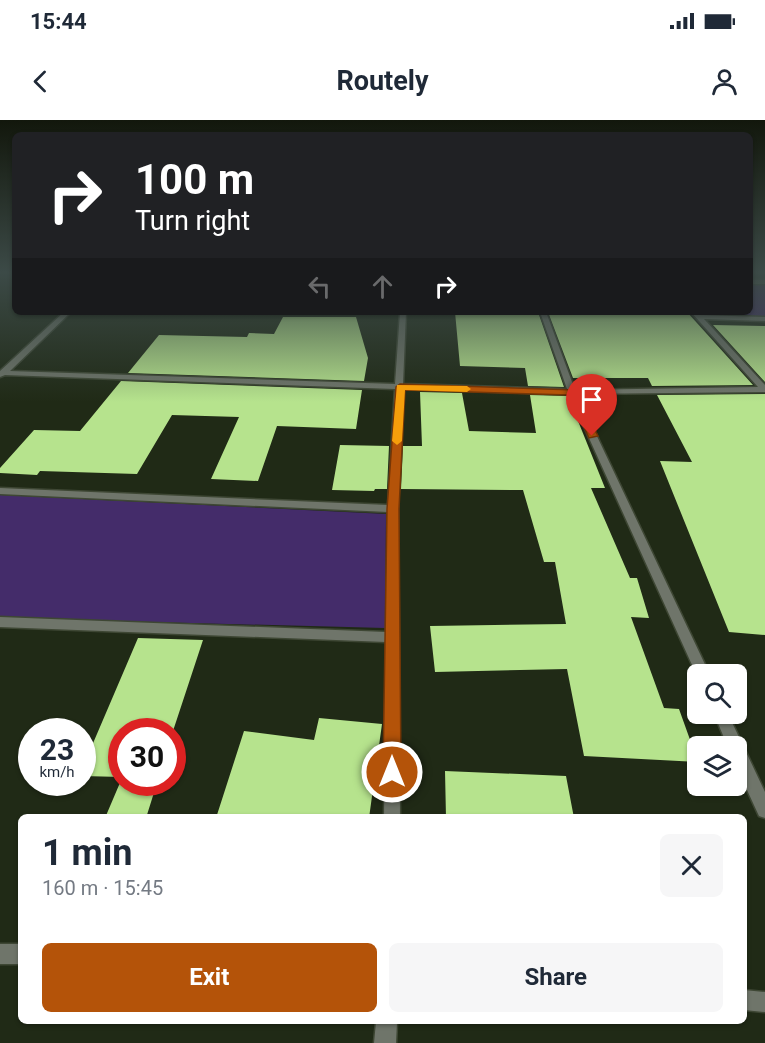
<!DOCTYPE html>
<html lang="en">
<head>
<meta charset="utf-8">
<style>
	:root { --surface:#fff; --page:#f6f6f7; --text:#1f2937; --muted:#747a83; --accent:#b45309 }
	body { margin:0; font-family:Roboto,sans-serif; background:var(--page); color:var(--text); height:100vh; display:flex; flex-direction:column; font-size:22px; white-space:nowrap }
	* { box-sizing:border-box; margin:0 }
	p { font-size:20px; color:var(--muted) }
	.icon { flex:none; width:33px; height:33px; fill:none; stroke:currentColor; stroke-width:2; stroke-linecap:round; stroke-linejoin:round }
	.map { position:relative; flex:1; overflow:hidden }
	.panel { position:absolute; left:18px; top:694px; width:729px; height:210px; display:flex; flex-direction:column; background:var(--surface); border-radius:9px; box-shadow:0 2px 4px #0004 }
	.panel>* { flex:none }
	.hud { position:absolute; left:12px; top:12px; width:741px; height:183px; border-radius:9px; box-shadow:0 2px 4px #0004; background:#202124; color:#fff; overflow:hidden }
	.fabs { position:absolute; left:687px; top:544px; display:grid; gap:12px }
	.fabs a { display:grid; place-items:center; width:60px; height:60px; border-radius:9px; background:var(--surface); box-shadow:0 2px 4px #0004; font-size:30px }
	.speed { position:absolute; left:18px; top:598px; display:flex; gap:12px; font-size:30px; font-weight:700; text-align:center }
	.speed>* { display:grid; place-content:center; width:78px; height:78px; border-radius:50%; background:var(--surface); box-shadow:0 2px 4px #0004; line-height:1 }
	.speed small { font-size:15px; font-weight:400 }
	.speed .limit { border:9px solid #d22; background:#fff; color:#111 }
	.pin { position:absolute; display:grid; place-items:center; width:51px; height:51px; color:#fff; margin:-62px -26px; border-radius:50% 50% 50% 0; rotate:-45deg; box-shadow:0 0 6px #0007 }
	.pin .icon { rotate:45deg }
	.me { position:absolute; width:66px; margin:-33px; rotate:0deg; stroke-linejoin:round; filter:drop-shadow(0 0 4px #0008) }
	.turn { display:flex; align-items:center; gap:21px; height:126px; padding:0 24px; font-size:27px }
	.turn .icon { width:78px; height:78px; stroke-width:2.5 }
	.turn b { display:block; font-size:42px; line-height:51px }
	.lanes { display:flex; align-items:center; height:57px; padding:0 24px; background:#0003; justify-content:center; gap:30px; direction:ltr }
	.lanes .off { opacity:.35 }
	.round { display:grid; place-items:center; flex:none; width:63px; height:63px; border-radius:9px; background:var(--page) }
	.headline { display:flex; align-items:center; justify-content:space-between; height:102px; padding:0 24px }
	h1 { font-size:36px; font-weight:700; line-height:45px }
	.action { display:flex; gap:12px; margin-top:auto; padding:12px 24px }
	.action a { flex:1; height:69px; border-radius:9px; background:var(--accent); color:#fff; font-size:24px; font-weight:700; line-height:69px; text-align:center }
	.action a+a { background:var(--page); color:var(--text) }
	.status { display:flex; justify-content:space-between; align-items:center; height:42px; padding:0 30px; background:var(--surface); direction:ltr }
	.status svg { height:16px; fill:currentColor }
	header { display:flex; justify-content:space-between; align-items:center; height:78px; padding:0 24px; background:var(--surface); font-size:27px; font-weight:700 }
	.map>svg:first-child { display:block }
	.green { fill:#442c6a }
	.building { fill:#b6e38d }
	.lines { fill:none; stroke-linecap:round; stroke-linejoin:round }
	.street-casing { stroke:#3e4734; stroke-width:3 }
	.street { fill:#6f756a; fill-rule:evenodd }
	.route { fill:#b45309; stroke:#753606; stroke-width:1.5 }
	.slow { fill:#f59e0b }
</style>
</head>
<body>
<div class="status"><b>15:44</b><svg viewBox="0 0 49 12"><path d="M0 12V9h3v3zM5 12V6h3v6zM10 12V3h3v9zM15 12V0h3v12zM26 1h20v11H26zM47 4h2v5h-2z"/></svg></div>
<header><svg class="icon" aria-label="back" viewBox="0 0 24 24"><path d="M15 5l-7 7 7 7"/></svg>Routely<svg class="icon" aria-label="person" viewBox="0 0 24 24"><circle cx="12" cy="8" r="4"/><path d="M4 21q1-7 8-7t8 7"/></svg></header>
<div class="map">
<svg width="765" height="923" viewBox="0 0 765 923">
	<rect width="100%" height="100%" fill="#202a16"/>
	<path class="green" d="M750,162H765V199L698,197L694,192H750Z
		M0,375L386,394L385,508L0,498Z"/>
	<path class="building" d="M455,192H538L564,267L528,266L525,248L460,246Z
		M548,192H687L753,265L652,266L648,258H573Z
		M283,197H356L368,238L364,261L128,253L159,215L247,217L249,213L274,214Z
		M713,205L765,206V262Z
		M121,261L362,270L356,309L277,306L258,361L211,359L239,297L172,295L137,354L40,351L37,355L0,353V348L34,310L80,311Z
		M420,272L462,273L469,311L536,313L530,275L568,276L605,368H591L630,458H637L649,498L631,497L664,588L679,589L698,642L584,636L567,549L435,552L430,506L566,504L555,442H544L523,370L401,369L403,326H422Z
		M765,274V515L729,512L660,341L692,342L657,275Z
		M340,325L389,326L387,369H375L374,371L332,370Z
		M138,518L203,520L172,614L122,612V657L82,656V649Z
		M319,598L382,604L369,698H216L244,611L314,620Z
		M445,651L566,656L574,698H446Z
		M122,658V663H157L146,698H105Z"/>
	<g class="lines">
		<g class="street-casing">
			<path id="street" d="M750,160H765V164H750Z
				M64,192H71L10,251L395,264L400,192H406L403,264L567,269L540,192H546L575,270L758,267L691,192H698L700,195L765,197V201L704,199L765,265V272L577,274L710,555H698V558L569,274L403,269L398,389L400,698H384L386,522L0,507V497L386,512L388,392L0,374V368L388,385L395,269L5,255L0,257V251Z
				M714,594H728L765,672V698L759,696L736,646V627H728Z
				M0,824H21V844H0Z
				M744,870L765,872V892L744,890Z
				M376,902H397L396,923H374Z"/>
		</g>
		<use href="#street" class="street"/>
	</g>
	<linearGradient id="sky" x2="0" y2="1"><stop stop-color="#12170c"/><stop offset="0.54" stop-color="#3c4a47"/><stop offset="1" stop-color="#3c4a47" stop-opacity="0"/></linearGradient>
	<rect width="765" height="282" fill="url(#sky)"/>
	<path class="route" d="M400,264L576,270L598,316L589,318L569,275L405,270L399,389L401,652L399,658L392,661L386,658L383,652L387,389L396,267Z"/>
	<path class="slow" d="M397,265L467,266L471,269L467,272L405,270L402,321L397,325L392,321Z"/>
</svg>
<div class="fabs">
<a><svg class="icon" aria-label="search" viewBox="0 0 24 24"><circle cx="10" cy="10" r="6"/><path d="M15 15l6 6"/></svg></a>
<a><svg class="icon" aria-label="layers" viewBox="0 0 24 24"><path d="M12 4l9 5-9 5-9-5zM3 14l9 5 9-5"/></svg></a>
</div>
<div class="speed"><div>23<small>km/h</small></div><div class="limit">30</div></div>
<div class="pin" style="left:592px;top:316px;background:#d93025"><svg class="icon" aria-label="arrive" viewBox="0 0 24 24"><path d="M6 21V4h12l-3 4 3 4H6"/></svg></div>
<svg class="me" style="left:392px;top:652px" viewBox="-20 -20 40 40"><circle r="17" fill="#b45309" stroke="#fff" stroke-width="3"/><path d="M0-11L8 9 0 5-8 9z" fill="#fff"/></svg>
<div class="hud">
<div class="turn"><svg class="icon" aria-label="right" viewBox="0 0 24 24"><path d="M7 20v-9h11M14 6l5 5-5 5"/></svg><div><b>100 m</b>Turn right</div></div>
<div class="lanes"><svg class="icon off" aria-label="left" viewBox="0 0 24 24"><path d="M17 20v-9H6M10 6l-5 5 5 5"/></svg><svg class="icon off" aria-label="ahead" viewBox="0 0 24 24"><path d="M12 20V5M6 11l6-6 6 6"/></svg><svg class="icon" aria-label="right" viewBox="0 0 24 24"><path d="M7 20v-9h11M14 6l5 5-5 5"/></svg></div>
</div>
<section class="panel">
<div class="headline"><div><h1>1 min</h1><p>160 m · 15:45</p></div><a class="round"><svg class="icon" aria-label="close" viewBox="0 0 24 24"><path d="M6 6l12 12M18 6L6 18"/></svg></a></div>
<div class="action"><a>Exit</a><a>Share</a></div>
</section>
</div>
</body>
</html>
